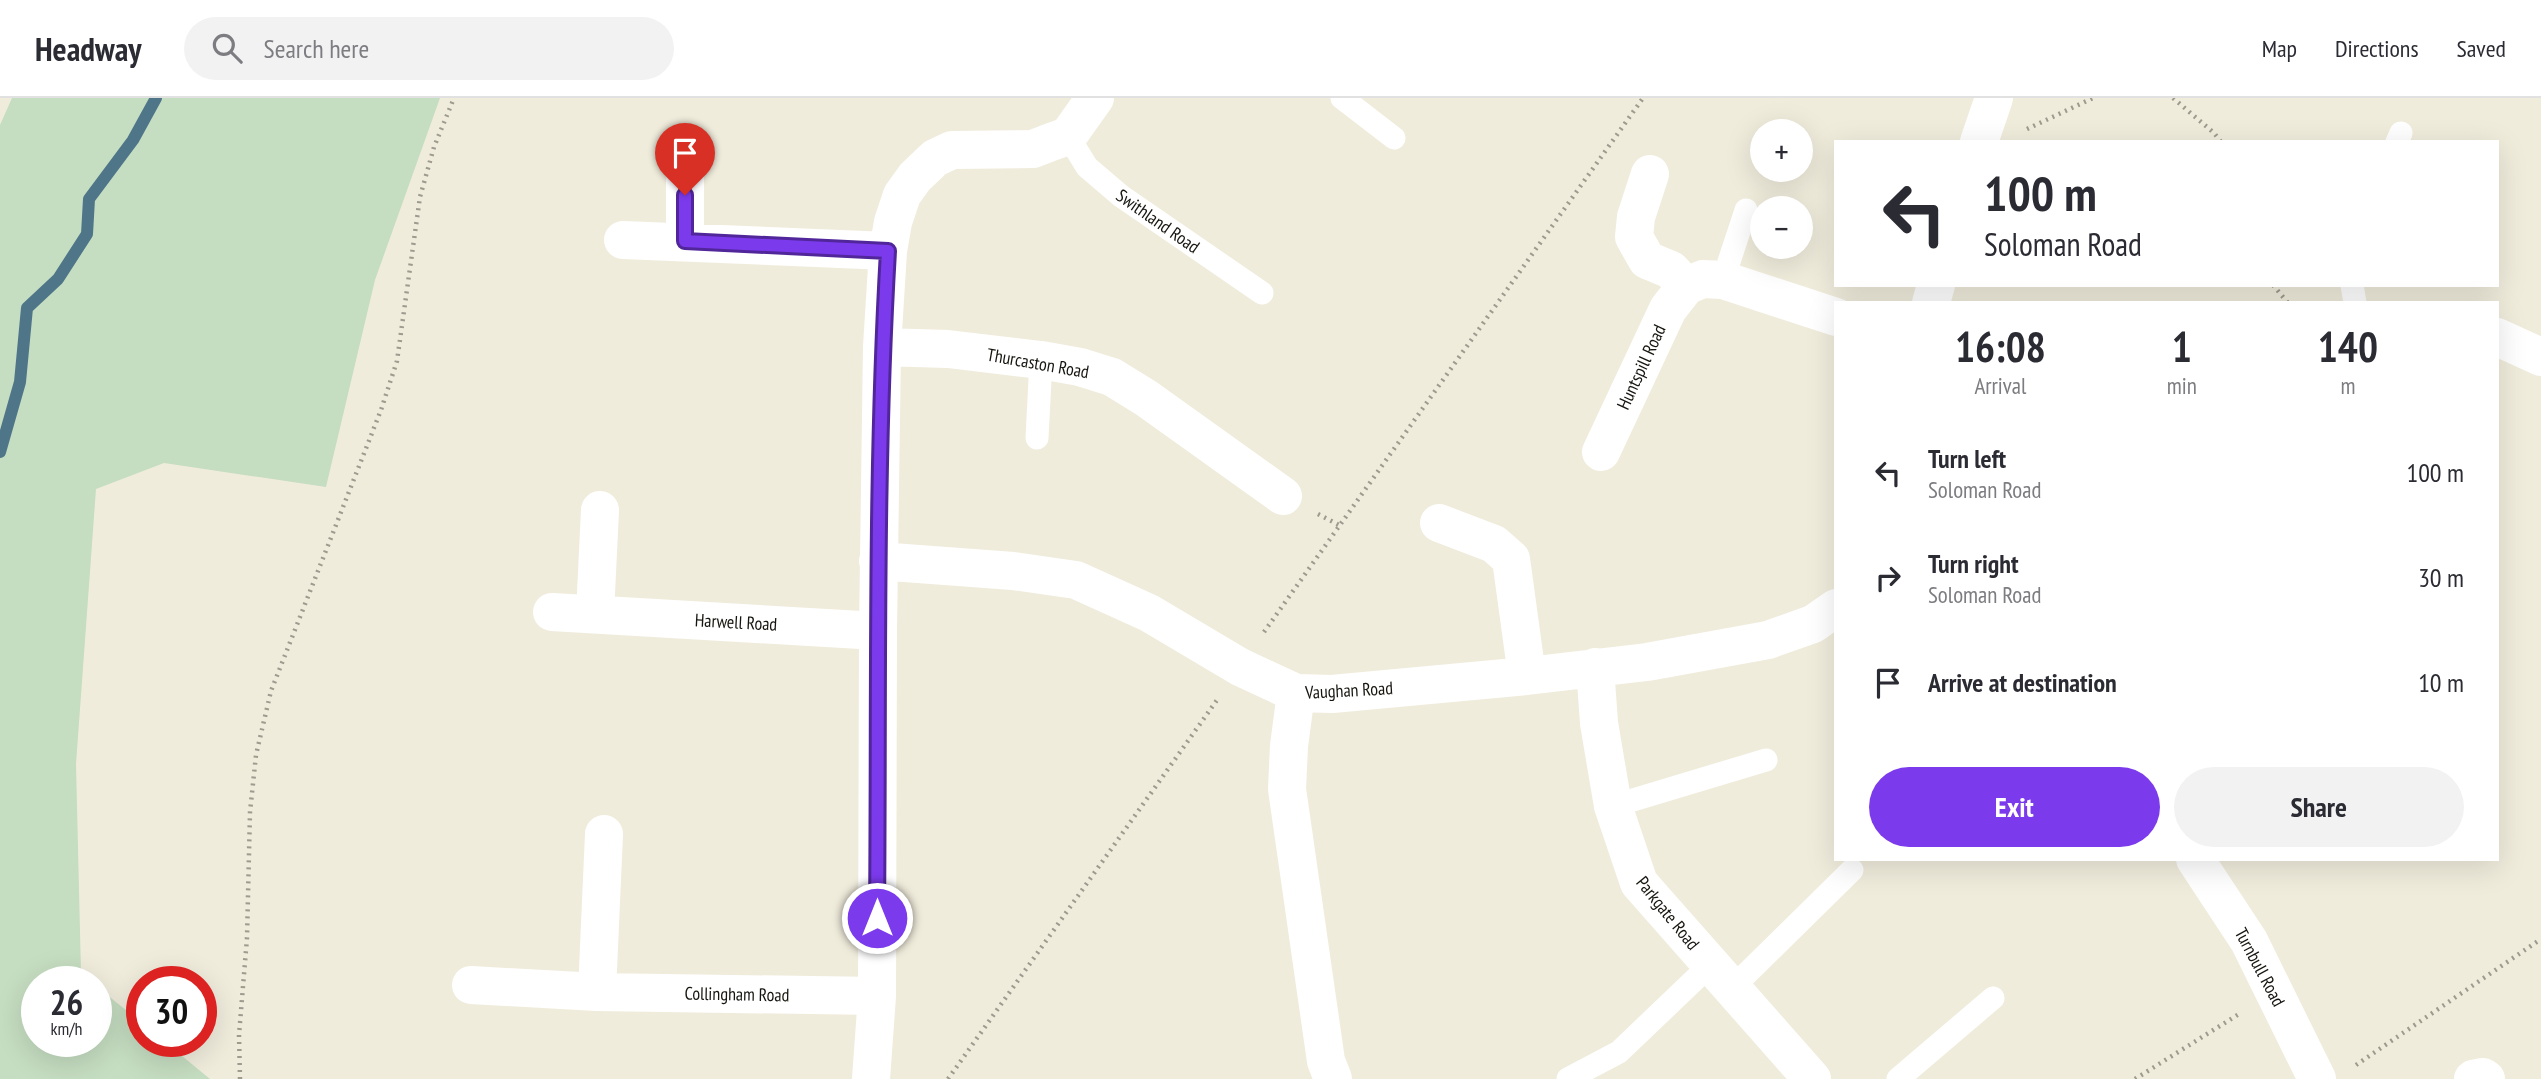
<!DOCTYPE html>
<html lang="en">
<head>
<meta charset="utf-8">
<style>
	:root { --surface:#fff; --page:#f2f2f3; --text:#2b2b33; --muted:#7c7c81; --line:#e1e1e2; --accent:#7c3aed }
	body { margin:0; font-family:"PT Sans Narrow",sans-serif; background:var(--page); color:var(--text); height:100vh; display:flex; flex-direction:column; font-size:26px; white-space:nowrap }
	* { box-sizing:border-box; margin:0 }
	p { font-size:23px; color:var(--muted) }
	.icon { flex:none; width:38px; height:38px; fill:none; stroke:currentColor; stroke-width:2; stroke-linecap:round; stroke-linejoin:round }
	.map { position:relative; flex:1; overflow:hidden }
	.panel { position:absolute; left:1834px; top:203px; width:665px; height:560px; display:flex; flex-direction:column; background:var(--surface); border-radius:0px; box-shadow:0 7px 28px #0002 }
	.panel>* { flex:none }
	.guide { position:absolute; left:1834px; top:42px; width:665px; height:147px; border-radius:0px; box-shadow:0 7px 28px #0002; background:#fff; color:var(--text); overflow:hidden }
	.fabs { position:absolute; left:1750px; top:21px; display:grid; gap:14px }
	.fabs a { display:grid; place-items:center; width:63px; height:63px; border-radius:50%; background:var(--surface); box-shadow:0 7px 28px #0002; font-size:35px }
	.speed { position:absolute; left:21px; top:868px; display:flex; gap:14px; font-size:35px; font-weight:700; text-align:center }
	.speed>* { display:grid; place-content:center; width:91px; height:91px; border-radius:50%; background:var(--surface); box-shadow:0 7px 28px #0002; line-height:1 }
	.speed small { font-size:18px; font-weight:400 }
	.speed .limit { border:10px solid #d22; background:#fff; color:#111 }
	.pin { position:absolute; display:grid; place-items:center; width:60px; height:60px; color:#fff; margin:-72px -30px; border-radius:50% 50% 50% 0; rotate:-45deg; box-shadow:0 0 7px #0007 }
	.pin .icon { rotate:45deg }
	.me { position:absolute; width:77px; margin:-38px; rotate:0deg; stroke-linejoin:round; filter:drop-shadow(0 0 5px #0008) }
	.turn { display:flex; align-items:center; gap:24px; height:147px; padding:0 35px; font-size:32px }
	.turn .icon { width:91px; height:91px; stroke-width:2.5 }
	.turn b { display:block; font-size:49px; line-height:60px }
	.eta { display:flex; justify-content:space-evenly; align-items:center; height:119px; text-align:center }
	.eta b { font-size:42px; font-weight:800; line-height:49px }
	.action { display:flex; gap:14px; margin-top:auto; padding:14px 35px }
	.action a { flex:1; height:80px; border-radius:42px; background:var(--accent); color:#fff; font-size:28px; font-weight:800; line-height:80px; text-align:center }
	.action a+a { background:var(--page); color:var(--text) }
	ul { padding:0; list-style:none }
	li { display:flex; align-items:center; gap:21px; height:105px; padding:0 35px }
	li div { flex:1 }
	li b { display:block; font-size:26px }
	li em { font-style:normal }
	header { display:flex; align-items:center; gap:42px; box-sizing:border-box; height:98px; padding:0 35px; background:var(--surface); border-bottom:2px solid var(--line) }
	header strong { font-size:33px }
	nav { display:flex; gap:38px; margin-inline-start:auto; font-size:24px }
	.search { width:490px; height:63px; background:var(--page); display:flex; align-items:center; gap:18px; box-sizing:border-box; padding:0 24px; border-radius:38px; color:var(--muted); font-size:26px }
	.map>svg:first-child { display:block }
	.green { fill:#c5ddc1 }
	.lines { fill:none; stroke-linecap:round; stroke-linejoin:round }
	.stream { stroke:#4e7588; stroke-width:12 }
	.path { stroke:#9d9a8e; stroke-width:4.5; stroke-dasharray:2 5; stroke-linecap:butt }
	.service { stroke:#fff; stroke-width:23 }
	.minor { stroke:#fff; stroke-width:38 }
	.tertiary { stroke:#fff; stroke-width:38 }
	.route-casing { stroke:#51269a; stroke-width:18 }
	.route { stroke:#7c3aed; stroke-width:12 }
	.labels { text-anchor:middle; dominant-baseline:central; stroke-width:5; stroke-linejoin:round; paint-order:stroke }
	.street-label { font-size:18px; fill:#16150f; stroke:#fff }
</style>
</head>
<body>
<header>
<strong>Headway</strong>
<div class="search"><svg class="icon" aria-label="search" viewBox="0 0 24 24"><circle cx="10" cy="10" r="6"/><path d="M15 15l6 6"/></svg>Search here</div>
<nav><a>Map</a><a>Directions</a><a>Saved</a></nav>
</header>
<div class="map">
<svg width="2541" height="981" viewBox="0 0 2541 981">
	<rect width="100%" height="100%" fill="#f0ecdc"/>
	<path class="green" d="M12,0H440L375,182L326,389L164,365L96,391L76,666L81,875L91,884H37V943H96V888L142,925V943H164L210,981H0V27Z"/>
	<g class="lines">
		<path class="stream" d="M0,354L20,284L27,210L58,181L87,136L89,101L133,42L156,0"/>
		<path class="path" d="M2173,0L2214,35L2221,44
			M2027,31L2093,0
			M2273,187L2288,205
			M1318,416L1339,427
			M1264,534L1643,0
			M2356,967L2541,841
			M240,981L239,937L247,840L250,714L256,657L271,593L381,312L397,263L420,99L434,49L454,0
			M948,981L1217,602
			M2135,981L2239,916"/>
		<path class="service" d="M1342,0L1394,40
			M1068,38L1087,69L1121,98L1262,195
			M2397,44L2401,35
			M1723,182L1746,112
			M2352,187L2355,205
			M1037,340L1041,262
			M1613,708L1766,662
			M1731,891L1852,772
			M1568,981L1619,954L1710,867
			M1898,981L1993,900"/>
		<path class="minor" d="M1650,76L1636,119L1634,139L1647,162L1671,172L1686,188
			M623,142L888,153
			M685,143V51
			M2497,239L2541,259
			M882,249L948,251L1041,262L1080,269L1112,279L1146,300L1283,398
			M1601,354L1668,211L1686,188L1703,181L1723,182L1836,219
			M1439,425L1494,446L1511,461L1527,578
			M878,463L1013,473L1076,482L1149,515L1240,569L1296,595L1332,596L1527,578L1647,564L1768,542L1813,526L1836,510
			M552,514L878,533
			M595,516L600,412
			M1595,569L1599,625L1613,708L1639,785L1812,981
			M1296,595L1289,648L1287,691L1326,963L1333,981
			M471,887L597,894L877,898
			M597,894L604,736
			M871,981L877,898L878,533L882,249L888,153L893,124L902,97L915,79L935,60L952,52L1033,51L1051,44L1068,38L1095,0
			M2473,981L2483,979L2486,981"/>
		<path class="tertiary" d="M1979,44L1994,0
			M1931,205L1936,187
			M2195,761L2249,843L2317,981"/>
	</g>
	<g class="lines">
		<g class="route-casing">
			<path id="route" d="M685,97V143L888,153C875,375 879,597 877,820"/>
		</g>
		<use href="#route" class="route"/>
	</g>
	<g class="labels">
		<g class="street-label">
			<text transform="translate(1158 123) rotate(35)">Swithland Road</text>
			<text transform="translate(1038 265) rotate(10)">Thurcaston Road</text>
			<text transform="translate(1641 269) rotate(-65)">Huntspill Road</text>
			<text transform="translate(736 524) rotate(3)">Harwell Road</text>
			<text transform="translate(1349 592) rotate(-3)">Vaughan Road</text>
			<text transform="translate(1668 815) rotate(51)">Parkgate Road</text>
			<text transform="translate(2260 869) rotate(62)">Turnbull Road</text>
			<text transform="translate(737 896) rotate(1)">Collingham Road</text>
		</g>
	</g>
</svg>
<div class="fabs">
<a>+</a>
<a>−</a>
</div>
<div class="speed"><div>26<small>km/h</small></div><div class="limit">30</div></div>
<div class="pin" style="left:685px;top:97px;background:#d93025"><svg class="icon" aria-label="arrive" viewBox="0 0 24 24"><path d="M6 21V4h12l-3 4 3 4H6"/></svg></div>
<svg class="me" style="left:877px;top:820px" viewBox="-20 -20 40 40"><circle r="17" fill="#7c3aed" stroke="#fff" stroke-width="3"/><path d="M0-11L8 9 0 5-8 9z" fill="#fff"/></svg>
<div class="guide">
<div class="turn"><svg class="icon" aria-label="left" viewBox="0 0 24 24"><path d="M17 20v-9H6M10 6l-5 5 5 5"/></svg><div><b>100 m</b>Soloman Road</div></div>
</div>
<section class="panel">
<div class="eta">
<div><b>16:08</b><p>Arrival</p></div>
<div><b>1</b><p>min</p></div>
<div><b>140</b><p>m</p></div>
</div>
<ul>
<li><svg class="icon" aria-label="left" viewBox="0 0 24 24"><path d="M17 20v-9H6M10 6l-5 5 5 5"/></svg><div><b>Turn left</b><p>Soloman Road</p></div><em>100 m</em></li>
<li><svg class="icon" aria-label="right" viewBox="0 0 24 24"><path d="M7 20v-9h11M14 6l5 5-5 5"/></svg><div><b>Turn right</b><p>Soloman Road</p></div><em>30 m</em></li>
<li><svg class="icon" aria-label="arrive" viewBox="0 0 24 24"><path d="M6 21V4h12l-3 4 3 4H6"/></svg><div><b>Arrive at destination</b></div><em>10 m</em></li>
</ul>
<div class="action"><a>Exit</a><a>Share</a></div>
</section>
</div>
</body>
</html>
